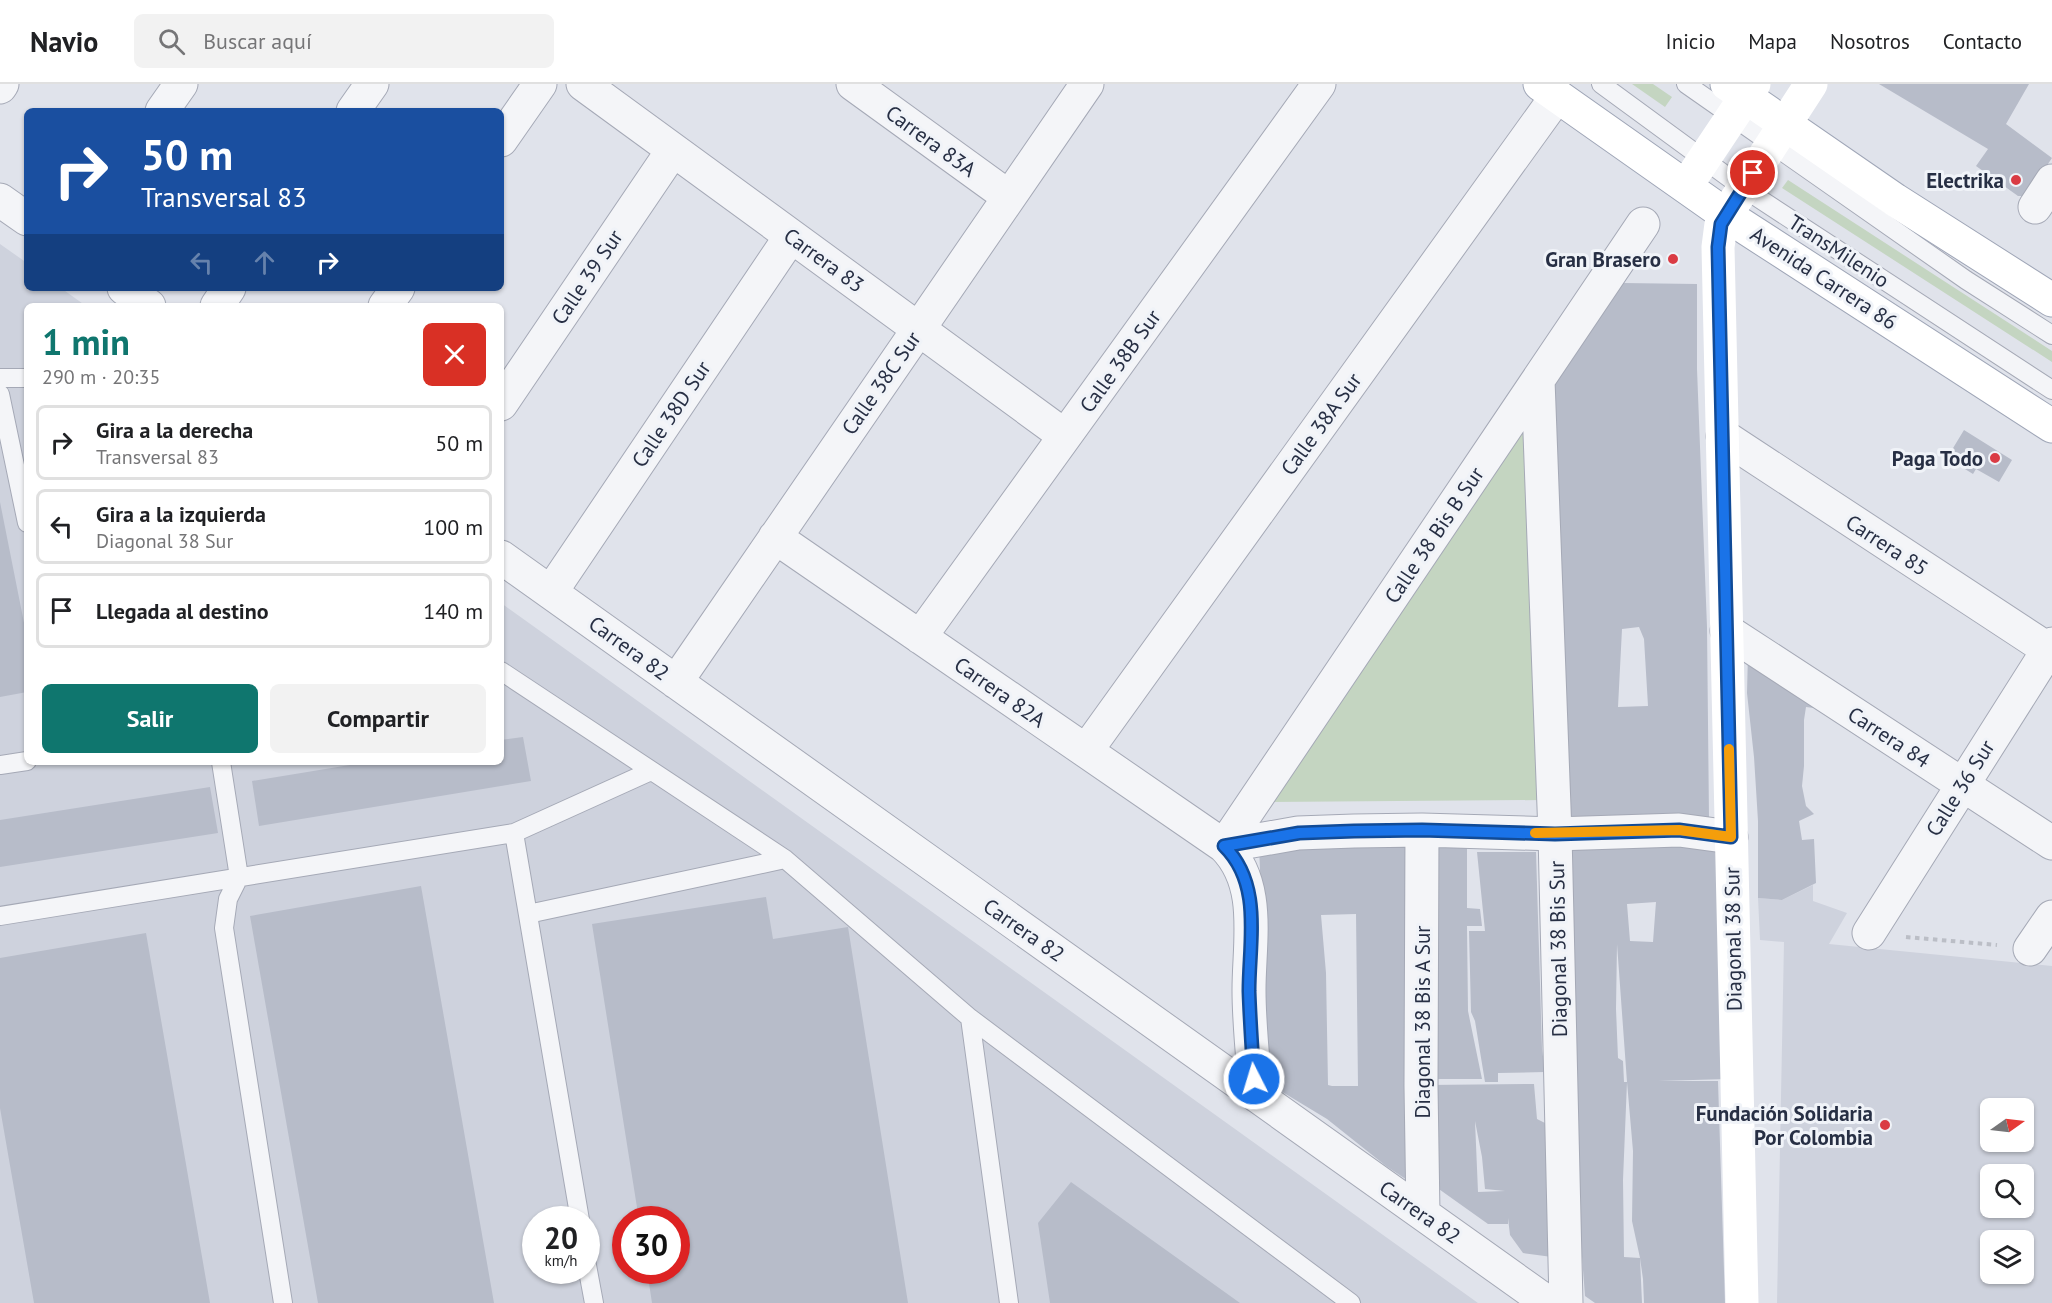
<!DOCTYPE html>
<html lang="es">
<head>
<meta charset="utf-8">
<style>
	:root { --surface:#fff; --page:#f2f2f2; --text:#202124; --muted:#757577; --line:#e0e0e0; --accent:#0f766e }
	body { margin:0; font-family:"PT Sans",sans-serif; background:var(--page); color:var(--text); height:100vh; display:flex; flex-direction:column; font-size:22px; white-space:nowrap }
	* { box-sizing:border-box; margin:0 }
	p { font-size:20px; color:var(--muted) }
	.icon { flex:none; width:33px; height:33px; fill:none; stroke:currentColor; stroke-width:2; stroke-linecap:round; stroke-linejoin:round }
	.map { position:relative; flex:1; overflow:hidden }
	.panel { position:absolute; left:24px; top:219px; width:480px; height:462px; display:flex; flex-direction:column; background:var(--surface); border-radius:9px; box-shadow:0 2px 4px #0004 }
	.panel>* { flex:none }
	.hud { position:absolute; left:24px; top:24px; width:480px; height:183px; border-radius:9px; box-shadow:0 2px 4px #0004; background:#1a4fa0; color:#fff; overflow:hidden }
	.needle { width:39px; rotate:76deg }
	.controls { position:absolute; left:1980px; top:1014px; display:grid; gap:12px }
	.controls a { display:grid; place-items:center; width:54px; height:54px; border-radius:9px; background:var(--surface); box-shadow:0 2px 4px #0004; font-size:30px }
	.speed { position:absolute; left:522px; top:1122px; display:flex; gap:12px; font-size:30px; font-weight:700; text-align:center }
	.speed>* { display:grid; place-content:center; width:78px; height:78px; border-radius:50%; background:var(--surface); box-shadow:0 2px 4px #0004; line-height:1 }
	.speed small { font-size:15px; font-weight:400 }
	.speed .limit { border:9px solid #d22; background:#fff; color:#111 }
	.pin { position:absolute; display:grid; place-items:center; width:51px; height:51px; color:#fff; margin:-26px; border:3px solid #fff; border-radius:50%; box-shadow:0 2px 6px #0007 }
	.me { position:absolute; width:66px; margin:-33px; rotate:355deg; stroke-linejoin:round; filter:drop-shadow(0 0 4px #0008) }
	.turn { display:flex; align-items:center; gap:21px; height:126px; padding:0 18px; font-size:27px }
	.turn .icon { width:78px; height:78px; stroke-width:2.5 }
	.turn b { display:block; font-size:42px; line-height:51px }
	.lanes { display:flex; align-items:center; height:57px; padding:0 18px; background:#0003; justify-content:center; gap:30px; direction:ltr }
	.lanes .off { opacity:.35 }
	.round { display:grid; place-items:center; flex:none; width:63px; height:63px; border-radius:9px; background:var(--page) }
	.head { display:flex; align-items:center; justify-content:space-between; height:102px; padding:0 18px }
	h1 { font-size:36px; font-weight:700; line-height:45px; color:var(--accent) }
	.cta { display:flex; gap:12px; margin-top:auto; padding:12px 18px }
	.cta a { flex:1; height:69px; border-radius:9px; background:var(--accent); color:#fff; font-size:24px; font-weight:700; line-height:69px; text-align:center }
	.cta a+a { background:var(--page); color:var(--text) }
	ul { padding:0; list-style:none }
	li { display:flex; align-items:center; gap:18px; height:75px; margin:0 12px 9px; padding:0 6px; border:3px solid var(--line); border-radius:9px }
	li div { flex:1 }
	li b { display:block; font-size:22px }
	li em { font-style:normal }
	header { display:flex; align-items:center; gap:36px; box-sizing:border-box; height:84px; padding:0 30px; background:var(--surface); border-bottom:2px solid var(--line) }
	header strong { font-size:28px }
	nav { display:flex; gap:33px; margin-inline-start:auto; font-size:21px }
	.search { width:420px; height:54px; background:var(--page); display:flex; align-items:center; gap:15px; box-sizing:border-box; padding:0 21px; border-radius:9px; color:var(--muted); font-size:22px }
	.map>svg:first-child { display:block }
	.built { fill:#ced2dd; fill-rule:evenodd }
	.green { fill:#c4d5c1 }
	.building { fill:#b7bcc9; fill-rule:evenodd }
	.lines { fill:none; stroke-linecap:round; stroke-linejoin:round }
	.lane-casing { stroke:#a5a9b6; stroke-width:20 }
	.street-casing { stroke:#a5a9b6; stroke-width:35 }
	.primary-casing { stroke:#9fa6b7; stroke-width:35 }
	.path { stroke:#bbbec6; stroke-width:4; stroke-dasharray:4.5 4.5; stroke-linecap:butt }
	.lane { stroke:#f4f5f8; stroke-width:18 }
	.street { stroke:#f4f5f8; stroke-width:33 }
	.secondary { stroke:#fff; stroke-width:33 }
	.primary { stroke:#fff; stroke-width:33 }
	.route-casing { stroke:#114b97; stroke-width:15 }
	.route { stroke:#1a73e8; stroke-width:10 }
	.slow { stroke:#f59e0b; stroke-width:10 }
	.poi-dot { fill:#da3b44; stroke:#f0f3f8; stroke-width:2 }
	.labels { text-anchor:middle; dominant-baseline:central; stroke-width:6; stroke-linejoin:round; paint-order:stroke }
	.street-label { font-size:21px; fill:#272f44; stroke:#f0f3f8 }
	.poi-label { font-size:21px; font-weight:bold; fill:#272f44; stroke:#f0f3f8; text-anchor:end }
</style>
</head>
<body>
<header>
<strong>Navio</strong>
<div class="search"><svg class="icon" aria-label="search" viewBox="0 0 24 24"><circle cx="10" cy="10" r="6"/><path d="M15 15l6 6"/></svg>Buscar aquí</div>
<nav><a>Inicio</a><a>Mapa</a><a>Nosotros</a><a>Contacto</a></nav>
</header>
<div class="map">
<svg width="2052" height="1219" viewBox="0 0 2052 1219">
	<rect width="100%" height="100%" fill="#e0e3eb"/>
	<path class="built" d="M0,160L27,179V204H61L86,222H27V678H501V519L1478,1219H0ZM536,1136H586V1186H536ZM626,1136H676V1186H626Z
		M1813,801V817L1847,829L1829,860L2052,882V1219H1777L1784,858L1760,856L1758,814L1782,816ZM1990,1024H2024V1058H1990ZM1990,1090H2024V1124H1990ZM1990,1156H2024V1190H1990Z"/>
	<path class="green" d="M1632,0H1653L1672,13L1665,23Z
		M1788,96L2052,267V278L1782,104Z
		M1529,326L1542,716L1264,718Z"/>
	<path class="building" d="M1879,0H2029L2006,40L2052,74L2026,112H2018L1976,82L1988,65Z
		M1623,199L1697,200V285L1707,543L1709,734L1563,745L1550,300ZM1639,543L1644,555L1648,622L1618,623L1622,545Z
		M1964,346L2012,376L1999,398L1976,385L1973,390L1947,374Z
		M0,418L27,554V608L0,613Z
		M1748,569L1818,614L1814,624L1806,623L1804,636V682L1802,702L1806,722L1814,730L1799,737L1802,756L1814,755L1816,799L1782,816L1758,814V737L1754,673L1747,609Z
		M523,653L531,697L259,742L252,697L368,678H501V656Z
		M210,703L218,749L0,783V736Z
		M1722,754L1728,995L1658,997H1718L1725,1219H1644L1643,1195L1640,1174L1632,1137L1633,1067L1627,998L1623,1096L1624,1173L1640,1174L1642,1219H1595L1585,1212L1579,1133L1563,756ZM1656,818L1653,858L1630,857L1627,820ZM1617,860L1627,998H1624L1623,977L1618,974L1616,925Z
		M1423,758H1467V824L1480,825L1482,842H1467L1468,927L1482,995H1426Z
		M1416,759L1419,1104L1386,1082L1327,1035L1269,1000L1259,762ZM1356,830L1358,1002H1332L1328,1001L1326,889L1321,831Z
		M1477,768H1536L1542,965L1545,988L1498,989V998H1485L1475,937L1471,928L1469,847H1485Z
		M421,802L494,1219H318L250,832Z
		M766,813L773,855L848,843L908,1219H652L647,1186H676V1136H639L592,840Z
		M146,849L210,1219H34L0,1024V874Z
		M1534,1000L1537,1035L1549,1041L1552,1173L1523,1169L1510,1151L1508,1134V1140H1488L1429,1098L1427,1001ZM1475,1037L1482,1073L1485,1105L1505,1107L1478,1108Z
		M1071,1098L1240,1219H1050L1038,1139Z"/>
	<g class="lines">
		<g class="lane-casing">
			<path id="lane" d="M1601,0L1743,104L2052,306
				M1686,0L1966,196L2052,251
				M0,294H27
				M0,310L27,439
				M501,587L785,775L970,934L1009,1219
				M221,678L239,793L228,815L224,844L283,1219
				M0,681L27,677
				M514,749L580,1136
				M528,830L785,775
				M0,832L514,749L651,687
				M970,934L1351,1219
				M586,1176L594,1219"/>
		</g>
		<g class="street-casing">
			<path id="street" d="M583,0L1065,352
				M853,0L1009,113
				M0,3L2,0
				M162,27L181,0
				M353,27L372,0
				M501,56L540,0
				M0,116L27,135
				M2035,123L2052,97
				M124,204L149,222
				M217,222L229,204
				M385,222L398,204
				M1538,296L1555,750L1566,1219
				M501,320L673,66
				M1723,352L2052,568
				M775,453L1224,762C1262,800 1249,857 1249,906C1249,941 1253,976 1256,1011
				M501,473L1548,1219
				M551,508L791,152
				M1727,547L2052,759
				M920,553L1319,0
				M676,598L1087,0
				M1086,667L1557,12
				M1422,746L1421,1002L1423,1130
				M1224,762L1643,140
				M1224,762L1298,749L1354,747L1422,746L1555,750L1679,746L1731,753
				M1869,849L2052,560
				M2030,865L2052,833"/>
		</g>
		<g class="primary-casing">
			<path id="primary" d="M1540,0L1726,131L2052,342
				M1727,0L1895,116L2052,216"/>
		</g>
		<path class="path" d="M1906,853L1997,861"/>
		<use href="#lane" class="lane"/>
		<use href="#street" class="street"/>
		<path class="secondary" d="M1686,102L1754,0
			M1742,1219L1718,163L1721,140L1726,131L1811,0"/>
		<use href="#primary" class="primary"/>
	</g>
	<g class="lines">
		<g class="route-casing">
			<path id="route" d="M1254,995C1252,965 1250,937 1249,907C1249,858 1263,800 1224,762L1299,749L1354,747L1422,746L1555,750L1679,746L1731,753L1718,163L1721,140L1753,89"/>
		</g>
		<use href="#route" class="route"/>
		<path class="slow" d="M1535,749L1679,746L1731,753L1729,665"/>
	</g>
	<g class="poi-dot">
		<circle cx="2016" cy="96" r="6"/>
		<circle cx="1673" cy="175" r="6"/>
		<circle cx="1995" cy="374" r="6"/>
		<circle cx="1885" cy="1041" r="6"/>
	</g>
	<g class="labels">
		<g class="street-label">
			<text transform="translate(931 57) rotate(36)">Carrera 83A</text>
			<text transform="translate(1839 167) rotate(33)">TransMilenio</text>
			<text transform="translate(824 176) rotate(36)">Carrera 83</text>
			<text transform="translate(587 193) rotate(-56)">Calle 39 Sur</text>
			<text transform="translate(1824 194) rotate(33)">Avenida Carrera 86</text>
			<text transform="translate(1120 277) rotate(-54)">Calle 38B Sur</text>
			<text transform="translate(881 299) rotate(-55)">Calle 38C Sur</text>
			<text transform="translate(671 330) rotate(-56)">Calle 38D Sur</text>
			<text transform="translate(1321 340) rotate(-54)">Calle 38A Sur</text>
			<text transform="translate(1434 451) rotate(-56)">Calle 38 Bis B Sur</text>
			<text transform="translate(1887 461) rotate(33)">Carrera 85</text>
			<text transform="translate(629 564) rotate(36)">Carrera 82</text>
			<text transform="translate(1000 608) rotate(35)">Carrera 82A</text>
			<text transform="translate(1889 653) rotate(33)">Carrera 84</text>
			<text transform="translate(1960 704) rotate(-58)">Calle 36 Sur</text>
			<text transform="translate(1024 846) rotate(35)">Carrera 82</text>
			<text transform="translate(1733 855) rotate(-91)">Diagonal 38 Sur</text>
			<text transform="translate(1558 865) rotate(-91)">Diagonal 38 Bis Sur</text>
			<text transform="translate(1422 938) rotate(-90)">Diagonal 38 Bis A Sur</text>
			<text transform="translate(1420 1128) rotate(35)">Carrera 82</text>
		</g>
		<g class="poi-label">
			<text x="2004" y="96">Electrika</text>
			<text x="1661" y="175">Gran Brasero</text>
			<text x="1983" y="374">Paga Todo</text>
			<text x="1873" y="1029">Fundación Solidaria<tspan x="1873" dy="24">Por Colombia</tspan></text>
		</g>
	</g>
</svg>
<div class="controls">
<a><svg class="needle" viewBox="-14 -14 28 28"><path d="M0-13l5 13h-10z" fill="#e53935"/><path d="M0 13l5-13h-10z" fill="#757577"/></svg></a>
<a><svg class="icon" aria-label="search" viewBox="0 0 24 24"><circle cx="10" cy="10" r="6"/><path d="M15 15l6 6"/></svg></a>
<a><svg class="icon" aria-label="layers" viewBox="0 0 24 24"><path d="M12 4l9 5-9 5-9-5zM3 14l9 5 9-5"/></svg></a>
</div>
<div class="speed"><div>20<small>km/h</small></div><div class="limit">30</div></div>
<div class="pin" style="left:1753px;top:89px;background:#d93025"><svg class="icon" aria-label="arrive" viewBox="0 0 24 24"><path d="M6 21V4h12l-3 4 3 4H6"/></svg></div>
<svg class="me" style="left:1254px;top:995px" viewBox="-20 -20 40 40"><circle r="17" fill="#1a73e8" stroke="#fff" stroke-width="3"/><path d="M0-11L8 9 0 5-8 9z" fill="#fff"/></svg>
<div class="hud">
<div class="turn"><svg class="icon" aria-label="right" viewBox="0 0 24 24"><path d="M7 20v-9h11M14 6l5 5-5 5"/></svg><div><b>50 m</b>Transversal 83</div></div>
<div class="lanes"><svg class="icon off" aria-label="left" viewBox="0 0 24 24"><path d="M17 20v-9H6M10 6l-5 5 5 5"/></svg><svg class="icon off" aria-label="ahead" viewBox="0 0 24 24"><path d="M12 20V5M6 11l6-6 6 6"/></svg><svg class="icon" aria-label="right" viewBox="0 0 24 24"><path d="M7 20v-9h11M14 6l5 5-5 5"/></svg></div>
</div>
<section class="panel">
<div class="head"><div><h1>1 min</h1><p>290 m · 20:35</p></div><a class="round" style="background:#d93025;color:#fff"><svg class="icon" aria-label="close" viewBox="0 0 24 24"><path d="M6 6l12 12M18 6L6 18"/></svg></a></div>
<ul>
<li><svg class="icon" aria-label="right" viewBox="0 0 24 24"><path d="M7 20v-9h11M14 6l5 5-5 5"/></svg><div><b>Gira a la derecha</b><p>Transversal 83</p></div><em>50 m</em></li>
<li><svg class="icon" aria-label="left" viewBox="0 0 24 24"><path d="M17 20v-9H6M10 6l-5 5 5 5"/></svg><div><b>Gira a la izquierda</b><p>Diagonal 38 Sur</p></div><em>100 m</em></li>
<li><svg class="icon" aria-label="arrive" viewBox="0 0 24 24"><path d="M6 21V4h12l-3 4 3 4H6"/></svg><div><b>Llegada al destino</b></div><em>140 m</em></li>
</ul>
<div class="cta"><a>Salir</a><a>Compartir</a></div>
</section>
</div>
</body>
</html>
